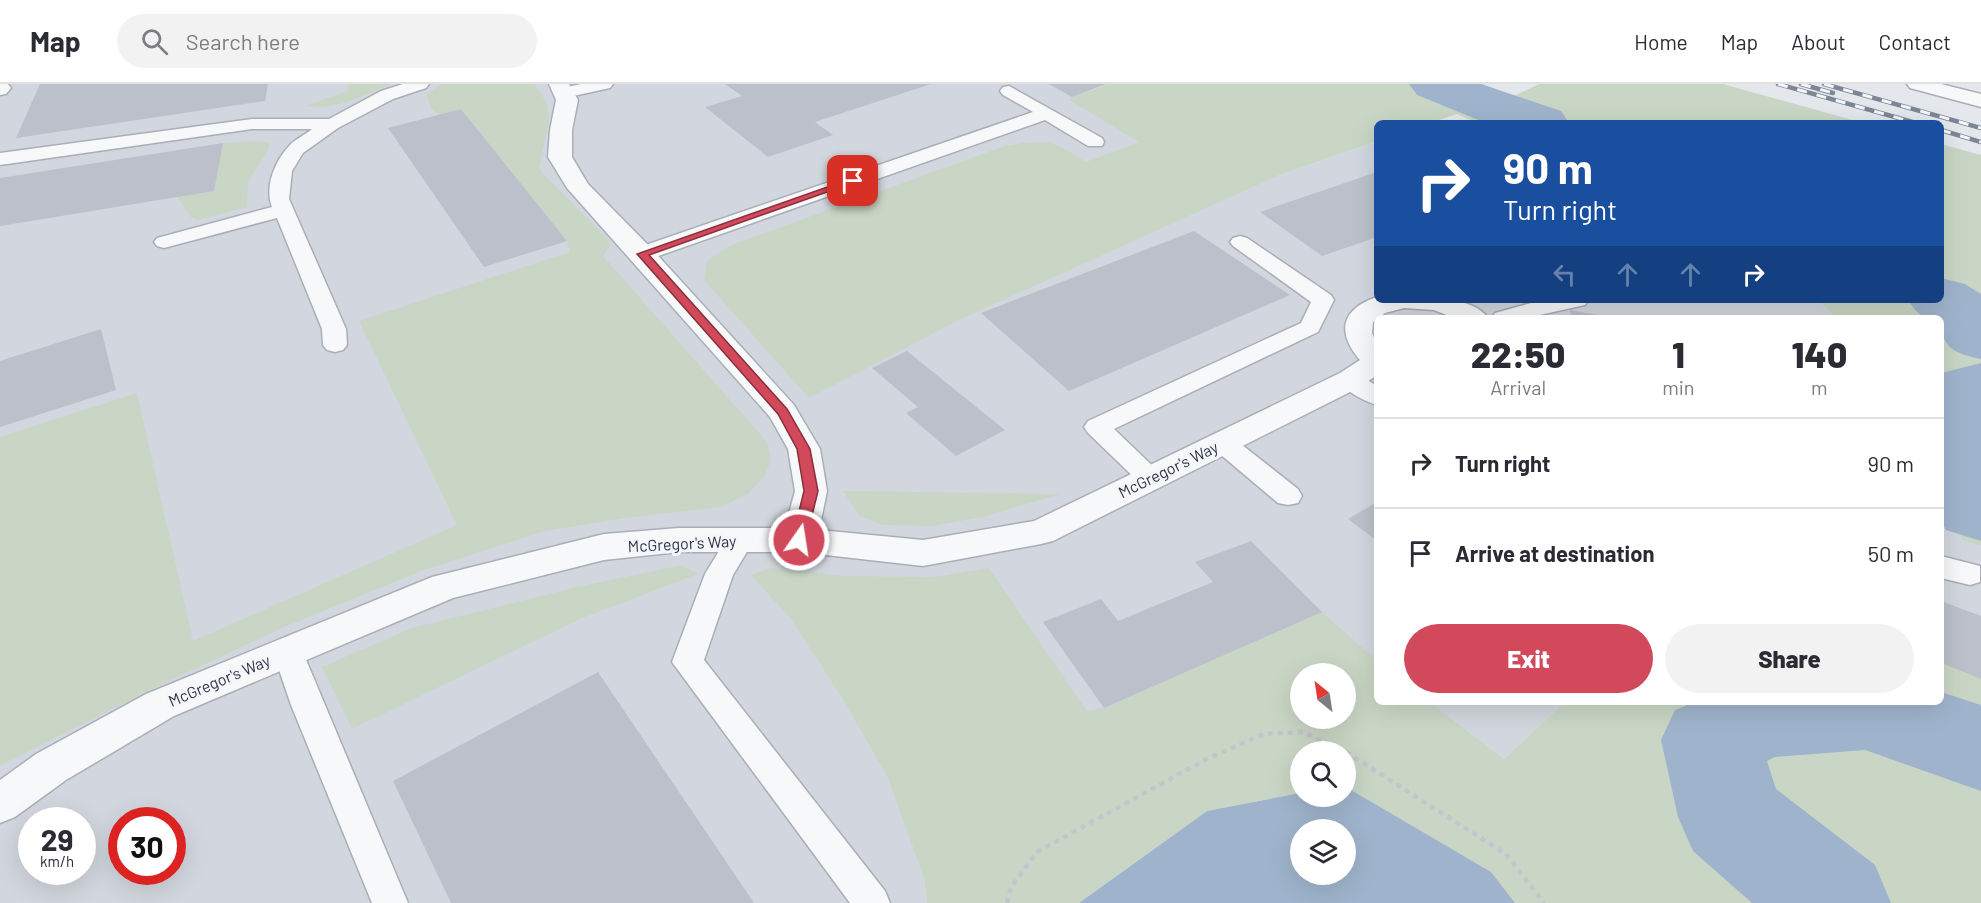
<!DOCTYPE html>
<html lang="en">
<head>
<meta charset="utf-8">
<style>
	:root { --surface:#fff; --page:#f2f2f3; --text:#2b2b33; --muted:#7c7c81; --line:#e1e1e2; --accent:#d1495b }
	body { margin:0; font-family:Barlow,sans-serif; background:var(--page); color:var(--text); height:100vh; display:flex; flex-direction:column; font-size:22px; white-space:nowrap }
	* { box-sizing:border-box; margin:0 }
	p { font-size:20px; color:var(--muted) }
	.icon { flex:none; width:33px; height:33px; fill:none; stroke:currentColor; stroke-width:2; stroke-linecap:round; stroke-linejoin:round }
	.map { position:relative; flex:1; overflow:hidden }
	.drawer { position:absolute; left:1374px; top:231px; width:570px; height:390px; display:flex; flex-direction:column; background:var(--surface); border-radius:9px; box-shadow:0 6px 24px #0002 }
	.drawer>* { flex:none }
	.guide { position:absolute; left:1374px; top:36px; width:570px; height:183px; border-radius:9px; box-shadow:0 6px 24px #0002; background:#1a4fa0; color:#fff; overflow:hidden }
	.needle { width:39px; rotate:330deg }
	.controls { position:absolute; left:1290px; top:579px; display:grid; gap:12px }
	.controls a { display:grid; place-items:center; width:66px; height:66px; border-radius:50%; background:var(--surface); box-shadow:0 6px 24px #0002; font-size:30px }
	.speed { position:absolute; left:18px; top:723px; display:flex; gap:12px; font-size:30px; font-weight:700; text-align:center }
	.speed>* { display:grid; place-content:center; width:78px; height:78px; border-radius:50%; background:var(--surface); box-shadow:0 6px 24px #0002; line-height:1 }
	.speed small { font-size:15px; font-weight:400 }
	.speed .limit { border:9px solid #d22; background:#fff; color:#111 }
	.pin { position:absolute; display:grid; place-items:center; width:51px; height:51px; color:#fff; margin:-26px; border-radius:12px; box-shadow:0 3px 9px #0006 }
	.me { position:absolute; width:66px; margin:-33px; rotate:13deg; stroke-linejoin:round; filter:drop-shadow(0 0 4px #0008) }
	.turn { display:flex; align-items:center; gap:21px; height:126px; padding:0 30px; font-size:27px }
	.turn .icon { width:78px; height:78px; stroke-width:2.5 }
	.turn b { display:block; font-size:42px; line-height:51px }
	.lanes { display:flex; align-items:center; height:57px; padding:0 30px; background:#0003; justify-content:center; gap:30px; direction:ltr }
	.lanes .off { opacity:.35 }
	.eta { display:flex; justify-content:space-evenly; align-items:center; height:102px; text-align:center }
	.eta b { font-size:36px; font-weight:800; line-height:42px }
	.primary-button { display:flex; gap:12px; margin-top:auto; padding:12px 30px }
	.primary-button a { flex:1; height:69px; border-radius:36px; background:var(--accent); color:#fff; font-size:24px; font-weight:800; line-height:69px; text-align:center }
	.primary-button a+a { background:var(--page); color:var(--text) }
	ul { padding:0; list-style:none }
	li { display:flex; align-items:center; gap:18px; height:90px; padding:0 30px; border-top:2px solid var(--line) }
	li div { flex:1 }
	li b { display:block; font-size:22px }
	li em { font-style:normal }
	header { display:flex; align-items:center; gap:36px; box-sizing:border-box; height:84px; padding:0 30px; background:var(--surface); border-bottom:2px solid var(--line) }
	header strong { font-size:28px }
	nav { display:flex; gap:33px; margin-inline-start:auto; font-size:21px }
	.search { width:420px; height:54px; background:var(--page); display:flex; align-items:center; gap:15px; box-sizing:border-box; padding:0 21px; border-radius:33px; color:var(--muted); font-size:22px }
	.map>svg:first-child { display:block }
	.built { fill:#d2d6de; fill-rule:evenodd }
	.green { fill:#c9d6c5; fill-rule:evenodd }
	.water { fill:#9fb4cc; fill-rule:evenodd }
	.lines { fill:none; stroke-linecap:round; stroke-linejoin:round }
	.river { fill:#9fb4cc; fill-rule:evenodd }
	.building { fill:#bbc0ca }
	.lane-casing { stroke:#a9aeb7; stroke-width:3 }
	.street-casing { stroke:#a9aeb7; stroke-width:3 }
	.path { stroke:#c2c5cb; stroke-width:4.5; stroke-dasharray:5 5; stroke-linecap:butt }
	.lane { fill:#f7f8fa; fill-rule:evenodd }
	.street { fill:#f7f8fa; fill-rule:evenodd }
	.rail-casing { stroke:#7d8696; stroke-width:4.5 }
	.rail { stroke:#f4f6f9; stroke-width:3; stroke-dasharray:10; stroke-linecap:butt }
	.route { fill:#d1495b; stroke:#882f3b; stroke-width:1.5 }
	.labels { text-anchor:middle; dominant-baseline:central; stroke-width:6; stroke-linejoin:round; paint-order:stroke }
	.street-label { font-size:16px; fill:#2b3445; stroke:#f4f6f9 }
</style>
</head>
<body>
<header>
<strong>Map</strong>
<div class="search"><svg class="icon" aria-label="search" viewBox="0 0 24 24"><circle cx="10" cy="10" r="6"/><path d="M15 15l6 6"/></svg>Search here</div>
<nav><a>Home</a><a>Map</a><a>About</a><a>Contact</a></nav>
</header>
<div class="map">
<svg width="1981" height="819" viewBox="0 0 1981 819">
	<rect width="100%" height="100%" fill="#e4e7ec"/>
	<path class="built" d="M0,0H1218L1277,92L1377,57V216H1818L1828,223L1837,234H1377V577L1366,569L1300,590L924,794L927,819H0ZM32,736H82V788H32ZM122,736H172V788H122Z
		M1941,381L1962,456L1981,462V595L1941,579Z
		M1430,618H1565L1504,675Z"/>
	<path class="green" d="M348,0H391C364,11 336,27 305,22L348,7Z
		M442,0H534L547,19L549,37L539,85L611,159L603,172L767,358L771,375L765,392L748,410L721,423L625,434L545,447L421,487L282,544L154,604L0,682V353L137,309L193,557L457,441L359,237L570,168L567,157L461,25L439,31L431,24L427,10Z
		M1110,0H1482L1514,12L1539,0H1723L1863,39H1477L1457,30L1430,39H1377V57L1277,92L959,236L809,314L704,196L707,177L729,162L1005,62C1047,55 1051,55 1086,78L1139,58L1068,15Z
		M254,57L269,59L268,66L248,98L247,123L197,136L191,133L177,113L223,59Z
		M1941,60L1981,71V462L1962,456L1941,381V234H1837L1818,216H1941Z
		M843,407L1060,410L983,433L931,442L883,441L859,432Z
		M682,481L698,490L582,534L352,645L322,583L412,544L577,503Z
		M770,484L846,492L935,493L989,484L1087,627L1104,624L1322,528L1377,577V618H1430L1504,675L1565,618H1941V579L1981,595V819H1515L1490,788L1346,703V668H1300V709L1207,727L1079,819H927L924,794L888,694L843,615L791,535L751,491ZM1300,590H1346V634H1300Z"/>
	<path class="water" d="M1346,703L1491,788L1515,819H1079L1207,727L1300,709V712H1346ZM1300,746H1346V790H1300Z"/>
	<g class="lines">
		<path class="river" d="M1409,0H1481L1561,27L1569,39H1486L1417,11Z
			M1941,194L1965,200L1981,210V275C1954,269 1941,265 1941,234C1921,234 1919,232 1908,216H1941Z
			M1981,279V457L1946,446L1941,437V289Z
			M1941,608L1981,621V707L1865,666L1775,673L1767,677L1776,705L1875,781L1891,819H1752L1693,767L1678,733L1661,656L1675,626L1695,618H1941Z"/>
	</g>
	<path class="building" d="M40,0H268L265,17L16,54Z
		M725,0H931L815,38L833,51L768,73L705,23L742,12Z
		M1049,0H1106L1072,13Z
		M461,25L567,157L484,183L388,44Z
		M223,59L214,107L0,142V94Z
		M1377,88V153L1322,172L1260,128Z
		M1194,147L1290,211L1069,307L981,229Z
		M1570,226L1608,233V234H1571Z
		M101,245L116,306L0,343V277Z
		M907,267L1005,346L956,372L906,329L918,323L872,284Z
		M1377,418V457L1348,435Z
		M1251,457L1322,528L1104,624L1043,538L1101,515L1118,537L1213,498L1195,478Z
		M1941,517L1981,532V595L1941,579Z
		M598,588L754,819H451L393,697Z"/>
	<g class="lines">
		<g class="lane-casing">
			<path id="lane" d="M0,0H8L11,4L6,10L0,11Z
				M403,0H429L426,4L393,15L338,44L303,69L292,87L289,115L346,245L347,261L343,266L335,268L327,266L323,261L322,245L277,134L164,164L157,162L154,158L157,154L272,123C264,103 275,77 289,62C295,55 305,51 312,45H252L0,81V69L252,35H329L381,7Z
				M581,0H613L610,4L564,14L558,13L555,9L558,5Z
				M1009,2L1102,54L1104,58L1102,62H1088L1045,36L650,175L642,176L634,175L631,170L634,165L1033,28L1003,11L1000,7L1003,3Z
				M1240,152L1247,154L1331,211L1334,216L1318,248L1114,345L1159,388L1163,394L1159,400L1150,403L1141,400L1088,349L1084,343L1088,337L1301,239L1311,218L1233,162L1230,158L1233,154Z
				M1542,216H1588L1585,221L1526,234H1492L1495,229Z
				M1350,288L1359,291L1377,302V321C1364,317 1345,307 1338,296L1341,291Z
				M1223,350L1232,353L1298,405L1302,412L1298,419L1288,421L1278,419L1214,365L1210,359L1214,353Z
				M740,446L750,449L754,456L733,491L704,576L885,807L890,819H850L672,578L705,490L730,449Z
				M1941,472L1980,482V498L1970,501L1941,494Z
				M288,556L299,559L408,819H372L291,621L273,568L277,559Z"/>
		</g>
		<g class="street-casing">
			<path id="street" d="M549,0H569L578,16L572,46V73L588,100L651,164L794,321L820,365L827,407L819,446L923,456L1034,437L1340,289L1360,276C1336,248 1341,225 1377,213V216C1407,216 1469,207 1488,234H1454L1434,226L1404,224L1385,229L1373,238L1372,249L1377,260V291L1360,303L1053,457L1041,460L923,482L799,468H679L604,476L453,514L174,632L66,696L15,733L0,739V696L36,670L146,610L432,493L604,450L679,444H785L795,407L788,365L770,333L567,104L548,73L550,46L556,16Z
				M1907,0H1941L1981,10V23L1910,4Z"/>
		</g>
		<path class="path" d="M1346,668L1506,770L1544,819
			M1007,819L1011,803L1037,768L1203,677L1263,650L1303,648L1344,668"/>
		<use href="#lane" class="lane"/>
		<use href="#street" class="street"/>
		<g class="rail-casing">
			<path id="rail" d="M1778,0L1916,39
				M1801,0L1833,9
				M1824,0L1981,44
				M1941,46L1981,58"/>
		</g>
		<use href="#rail" class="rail"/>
	</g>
	<path class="route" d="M850,95L858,97L649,171L787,325L810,365L818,407L806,456L799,461L792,456L804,407L797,365L778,330L637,170Z"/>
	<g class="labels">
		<g class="street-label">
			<text transform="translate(1168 385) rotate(-26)">McGregor's Way</text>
			<text transform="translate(682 459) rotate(-3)">McGregor's Way</text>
			<text transform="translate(219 596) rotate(-23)">McGregor's Way</text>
		</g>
	</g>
</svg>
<div class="controls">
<a><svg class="needle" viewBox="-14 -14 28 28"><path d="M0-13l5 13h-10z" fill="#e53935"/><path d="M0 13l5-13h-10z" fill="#7c7c81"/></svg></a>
<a><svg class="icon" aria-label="search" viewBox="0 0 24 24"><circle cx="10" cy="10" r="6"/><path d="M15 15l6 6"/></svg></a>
<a><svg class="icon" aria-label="layers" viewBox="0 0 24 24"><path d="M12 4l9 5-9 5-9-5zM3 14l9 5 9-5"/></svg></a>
</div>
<div class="speed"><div>29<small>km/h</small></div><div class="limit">30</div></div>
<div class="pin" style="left:853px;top:97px;background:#d93025"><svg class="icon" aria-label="arrive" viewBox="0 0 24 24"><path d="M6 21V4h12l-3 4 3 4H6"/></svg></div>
<svg class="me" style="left:799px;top:456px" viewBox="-20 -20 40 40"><circle r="17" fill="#d1495b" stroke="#fff" stroke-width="3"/><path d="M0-11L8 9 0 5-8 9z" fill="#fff"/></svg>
<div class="guide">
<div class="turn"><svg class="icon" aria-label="right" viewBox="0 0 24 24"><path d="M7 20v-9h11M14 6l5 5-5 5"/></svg><div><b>90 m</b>Turn right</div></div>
<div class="lanes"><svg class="icon off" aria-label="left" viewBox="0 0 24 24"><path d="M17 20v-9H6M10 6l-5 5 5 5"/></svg><svg class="icon off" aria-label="ahead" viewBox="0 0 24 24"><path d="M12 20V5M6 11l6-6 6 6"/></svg><svg class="icon off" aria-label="ahead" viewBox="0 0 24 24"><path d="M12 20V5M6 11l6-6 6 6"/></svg><svg class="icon" aria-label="right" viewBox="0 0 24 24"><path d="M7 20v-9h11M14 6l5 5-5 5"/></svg></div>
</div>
<section class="drawer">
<div class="eta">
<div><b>22:50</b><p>Arrival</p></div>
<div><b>1</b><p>min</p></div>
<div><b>140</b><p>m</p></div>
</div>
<ul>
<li><svg class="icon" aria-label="right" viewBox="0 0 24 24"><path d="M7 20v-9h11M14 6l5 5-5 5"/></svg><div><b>Turn right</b></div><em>90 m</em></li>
<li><svg class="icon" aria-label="arrive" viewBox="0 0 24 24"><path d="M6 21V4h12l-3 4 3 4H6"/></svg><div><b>Arrive at destination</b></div><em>50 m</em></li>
</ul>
<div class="primary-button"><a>Exit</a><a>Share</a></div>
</section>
</div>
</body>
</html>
